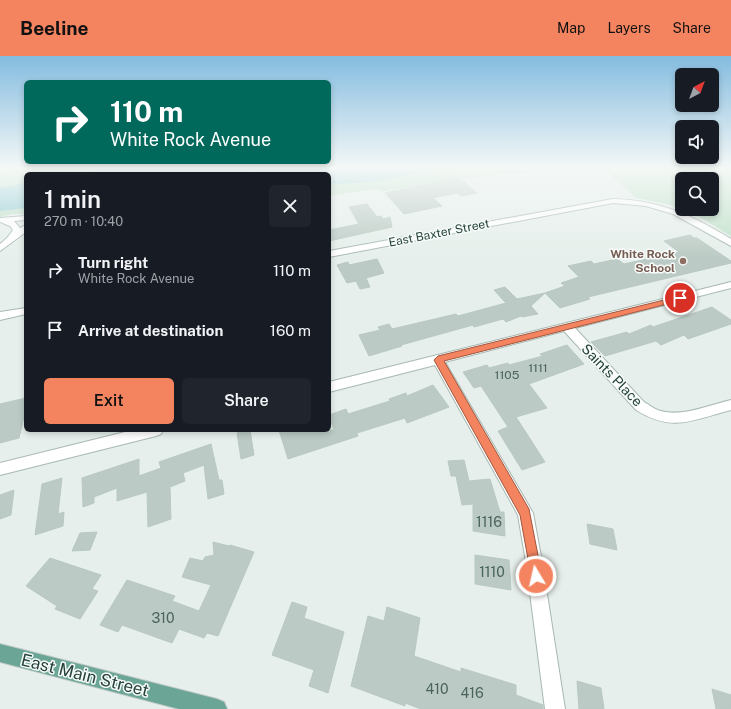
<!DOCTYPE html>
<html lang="en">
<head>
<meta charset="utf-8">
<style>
	:root { --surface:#171b24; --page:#20242c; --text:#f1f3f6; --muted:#9ea1a6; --accent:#f4845f }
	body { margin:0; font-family:"Public Sans",sans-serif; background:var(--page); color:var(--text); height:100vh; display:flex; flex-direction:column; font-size:15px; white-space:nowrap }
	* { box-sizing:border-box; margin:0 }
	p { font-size:13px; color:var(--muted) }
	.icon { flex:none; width:22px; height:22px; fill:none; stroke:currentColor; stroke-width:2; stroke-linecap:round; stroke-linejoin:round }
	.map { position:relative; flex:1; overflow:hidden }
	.drawer { position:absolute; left:24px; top:116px; width:307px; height:260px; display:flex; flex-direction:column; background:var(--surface); border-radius:6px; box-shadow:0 2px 6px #0003 }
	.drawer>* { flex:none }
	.top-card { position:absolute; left:24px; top:24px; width:307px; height:84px; border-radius:6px; box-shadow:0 2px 6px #0003; background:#00695c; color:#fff; overflow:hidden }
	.needle { width:26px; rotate:41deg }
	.tools { position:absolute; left:675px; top:12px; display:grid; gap:8px }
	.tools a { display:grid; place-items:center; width:44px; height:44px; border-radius:6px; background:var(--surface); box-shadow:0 2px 6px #0003; font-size:20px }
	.pin { position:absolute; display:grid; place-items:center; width:34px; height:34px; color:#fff; margin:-17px; border:2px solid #fff; border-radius:50%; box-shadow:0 1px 4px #0007 }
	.me { position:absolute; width:44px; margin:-22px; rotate:351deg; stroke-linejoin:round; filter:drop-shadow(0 0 3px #0008) }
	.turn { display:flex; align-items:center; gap:14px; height:84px; padding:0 20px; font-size:18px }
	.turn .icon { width:52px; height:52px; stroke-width:2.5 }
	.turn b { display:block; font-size:28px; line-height:34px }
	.round { display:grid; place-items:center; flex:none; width:42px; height:42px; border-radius:6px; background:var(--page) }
	.summary { display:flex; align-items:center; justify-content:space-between; height:68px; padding:0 20px }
	h1 { font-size:24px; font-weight:600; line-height:30px }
	.primary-button { display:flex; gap:8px; margin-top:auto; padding:8px 20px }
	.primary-button a { flex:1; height:46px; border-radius:6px; background:var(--accent); color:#111; font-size:16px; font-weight:600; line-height:46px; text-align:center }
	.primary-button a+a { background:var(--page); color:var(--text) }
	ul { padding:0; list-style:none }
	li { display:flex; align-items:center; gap:12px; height:60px; padding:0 20px }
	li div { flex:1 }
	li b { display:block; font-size:15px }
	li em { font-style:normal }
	header { display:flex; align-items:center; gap:24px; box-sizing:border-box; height:56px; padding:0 20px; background:var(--accent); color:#111 }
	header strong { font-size:19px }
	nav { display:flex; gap:22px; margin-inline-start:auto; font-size:14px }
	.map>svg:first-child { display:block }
	.green { fill:#bfe0c8; fill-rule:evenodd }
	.water { fill:#8ec9d4 }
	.building { fill:#bbcac4; stroke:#b8c9c2 }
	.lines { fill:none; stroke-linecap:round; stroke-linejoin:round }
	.minor-casing { stroke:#a8b8b2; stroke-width:2 }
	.major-casing { stroke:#c2cac8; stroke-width:2 }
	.minor { fill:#fff; fill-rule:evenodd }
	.major { fill:#6aa596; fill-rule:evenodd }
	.route { fill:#f4845f; stroke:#9f563e }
	.education-dot { fill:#8d6e63; stroke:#f7fbf9; stroke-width:1.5 }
	.labels { text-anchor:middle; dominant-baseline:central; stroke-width:3; stroke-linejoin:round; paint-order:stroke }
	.far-street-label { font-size:12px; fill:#24423a; stroke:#f7fbf9 }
	.far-education-label { font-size:12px; font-weight:bold; fill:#785e54; stroke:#f7fbf9; text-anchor:end }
	.number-label { font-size:12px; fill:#4a645c }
	.street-label { font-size:14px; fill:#24423a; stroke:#f7fbf9 }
	.near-number-label { font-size:14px; fill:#4a645c }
	.near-street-label { font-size:17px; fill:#24423a; stroke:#f7fbf9 }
</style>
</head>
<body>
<header>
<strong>Beeline</strong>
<nav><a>Map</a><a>Layers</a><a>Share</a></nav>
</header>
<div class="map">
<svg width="731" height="653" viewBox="0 0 731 653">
	<rect width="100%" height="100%" fill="#e6efeb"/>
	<path class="green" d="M24,112H731V180L698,160L682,153L667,148L636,142L609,117L600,115L597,112L502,118L449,125L384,135L376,133L329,140V118H26V158H12L0,161V115ZM682,123H712V153H682Z"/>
	<path class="water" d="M109,112H467L425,116L378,125L329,129V118H70Z
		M26,127V152L0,155V132Z"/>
	<path class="building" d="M459,122L477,137L461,140L457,137L433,142L442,150L404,158L385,137Z
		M367,148L377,161L381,160L383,163L390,161L392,171L329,185V174L359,168L349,151Z
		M690,179L694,182H697L731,205V207L588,241L590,243L560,252L545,237L565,230L561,227L579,221L568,210L591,205L594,208L617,203L624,208L679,196L664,185Z
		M377,203L384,217L366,222L370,231L360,233L356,225L347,227L337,209L348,206L349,209Z
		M505,231L517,243L545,237L531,250L538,258L522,261L521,260L506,266L503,263L474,271L473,269L401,289L402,290L369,300L359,279L380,274L378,271L389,268L392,273L456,258L458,260L506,247L494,234Z
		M712,251L731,264V268L688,283L684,279L661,289L656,285L605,300L591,286L627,276L629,278L651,269L653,271Z
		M567,289L584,308L529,328L547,352L516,361L545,406L522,414L498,375L508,371L481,330L474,332L463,316L487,309L489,312L508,307L509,309L543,300L540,298Z
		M433,329L449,351L407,367L405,362L357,377L358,380L288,403L279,374H334L329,359L346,353L348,358L390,345L389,343L406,337L407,340Z
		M26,342V353L19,382L0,387V348Z
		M250,374L254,399L241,403L237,377Z
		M211,388L219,424H222L224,438L208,443L204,409L183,417L185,425L170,431L171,463L148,471L147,436L117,445V432L94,441V447L83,451L82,422L139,403V420L161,412L159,406Z
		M464,404L469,425L490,423L500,456H504L505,480L473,475V448L462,449L456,420H451L448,405Z
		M62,422L58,458L64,456L63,470L35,479L42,428Z
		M14,434L11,459L0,463V439Z
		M587,468L613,473L617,494L590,488Z
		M97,476L90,494L72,495L80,477Z
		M213,486L229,490L230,489L254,496L218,580L207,577L204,582L179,573L172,587L122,569L118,576L100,569L127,524L175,540L172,545L199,555L211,529L182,521L190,502L203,505L205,501L214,499Z
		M475,499L509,504L511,534L475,528Z
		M50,502L101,519L92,533L98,535L80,563L55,553L57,550L26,530Z
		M292,546L307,551L304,562L344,576L328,637L309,630L314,614L272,599Z
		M387,551L420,562L414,600L461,616V612L516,629V639L543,649V653H421L405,647V650L351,630L368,560L384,565Z
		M577,625L601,632L604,653H579Z
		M712,633L731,639V653H716Z"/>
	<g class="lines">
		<g class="minor-casing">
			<path id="minor" d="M613,143C659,144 692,159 731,183V190L673,158L646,150L613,147L329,201V195Z
				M26,160V164L14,165L20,172L26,169V176L0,195V188L7,182L13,174L10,170L0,166V162Z
				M731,226V232L575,272L644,346C650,349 655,354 661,355C683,361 709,349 731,344V354C692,364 673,377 636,354L564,275L445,306L533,457L542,506L565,653H545L526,506L518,459L435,309L329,336V326Z
				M26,252V258L0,264V256Z
				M133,374H163L161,378L156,380L0,419V407Z"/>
		</g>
		<g class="major-casing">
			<path id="major" d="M0,588L217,643L224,646L227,653H179L0,606Z"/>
		</g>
		<use href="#minor" class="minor"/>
		<use href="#major" class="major"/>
	</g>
	<linearGradient id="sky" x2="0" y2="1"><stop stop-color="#84bce0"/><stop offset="0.55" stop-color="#f4f8f6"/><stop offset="1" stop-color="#f4f8f6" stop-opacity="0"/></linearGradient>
	<rect width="731" height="203" fill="url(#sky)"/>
	<path class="route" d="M680,240H683V244L444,305L529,453L542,520L541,525L536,527L532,525L520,459L434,304L438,300Z"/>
	<circle class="education-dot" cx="683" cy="205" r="4"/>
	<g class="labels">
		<g class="far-street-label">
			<text transform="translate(439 177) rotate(-11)">East Baxter Street</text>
		</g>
		<g class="far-education-label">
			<text x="675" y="198">White Rock<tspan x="675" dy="14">School</tspan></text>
		</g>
		<g class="number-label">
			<text x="538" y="312">1111</text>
			<text x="507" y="319">1105</text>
		</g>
		<g class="street-label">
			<text transform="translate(612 319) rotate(46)">Saints Place</text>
		</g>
		<g class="near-number-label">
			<text x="489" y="466">1116</text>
			<text x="492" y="516">1110</text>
			<text x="163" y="562">310</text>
			<text x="437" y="633">410</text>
			<text x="472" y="637">416</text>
		</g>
		<g class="near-street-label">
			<text transform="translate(85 619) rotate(14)">East Main Street</text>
		</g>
	</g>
</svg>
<div class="tools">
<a><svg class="needle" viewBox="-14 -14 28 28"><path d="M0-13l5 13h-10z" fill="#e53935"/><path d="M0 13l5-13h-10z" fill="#9ea1a6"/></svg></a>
<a><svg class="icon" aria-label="sound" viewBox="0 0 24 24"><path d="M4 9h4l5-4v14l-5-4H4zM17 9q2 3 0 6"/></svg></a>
<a><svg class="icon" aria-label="search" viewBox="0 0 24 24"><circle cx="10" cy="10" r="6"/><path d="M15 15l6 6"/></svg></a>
</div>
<div class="pin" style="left:680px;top:242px;background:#d93025"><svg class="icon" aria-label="arrive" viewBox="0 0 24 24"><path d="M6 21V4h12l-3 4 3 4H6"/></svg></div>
<svg class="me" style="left:536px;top:520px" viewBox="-20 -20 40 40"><circle r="17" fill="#f4845f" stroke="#fff" stroke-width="3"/><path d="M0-11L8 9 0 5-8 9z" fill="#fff"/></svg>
<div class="top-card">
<div class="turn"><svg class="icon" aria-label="right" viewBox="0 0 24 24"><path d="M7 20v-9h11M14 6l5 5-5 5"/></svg><div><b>110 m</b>White Rock Avenue</div></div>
</div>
<section class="drawer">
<div class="summary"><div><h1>1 min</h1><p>270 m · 10:40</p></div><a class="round"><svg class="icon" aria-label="close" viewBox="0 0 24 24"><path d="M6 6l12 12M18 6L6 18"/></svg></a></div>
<ul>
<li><svg class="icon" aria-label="right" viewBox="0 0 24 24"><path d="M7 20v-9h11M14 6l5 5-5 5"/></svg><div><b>Turn right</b><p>White Rock Avenue</p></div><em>110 m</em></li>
<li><svg class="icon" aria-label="arrive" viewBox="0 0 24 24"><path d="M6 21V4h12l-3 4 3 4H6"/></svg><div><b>Arrive at destination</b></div><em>160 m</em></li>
</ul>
<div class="primary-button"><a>Exit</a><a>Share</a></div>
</section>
</div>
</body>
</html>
